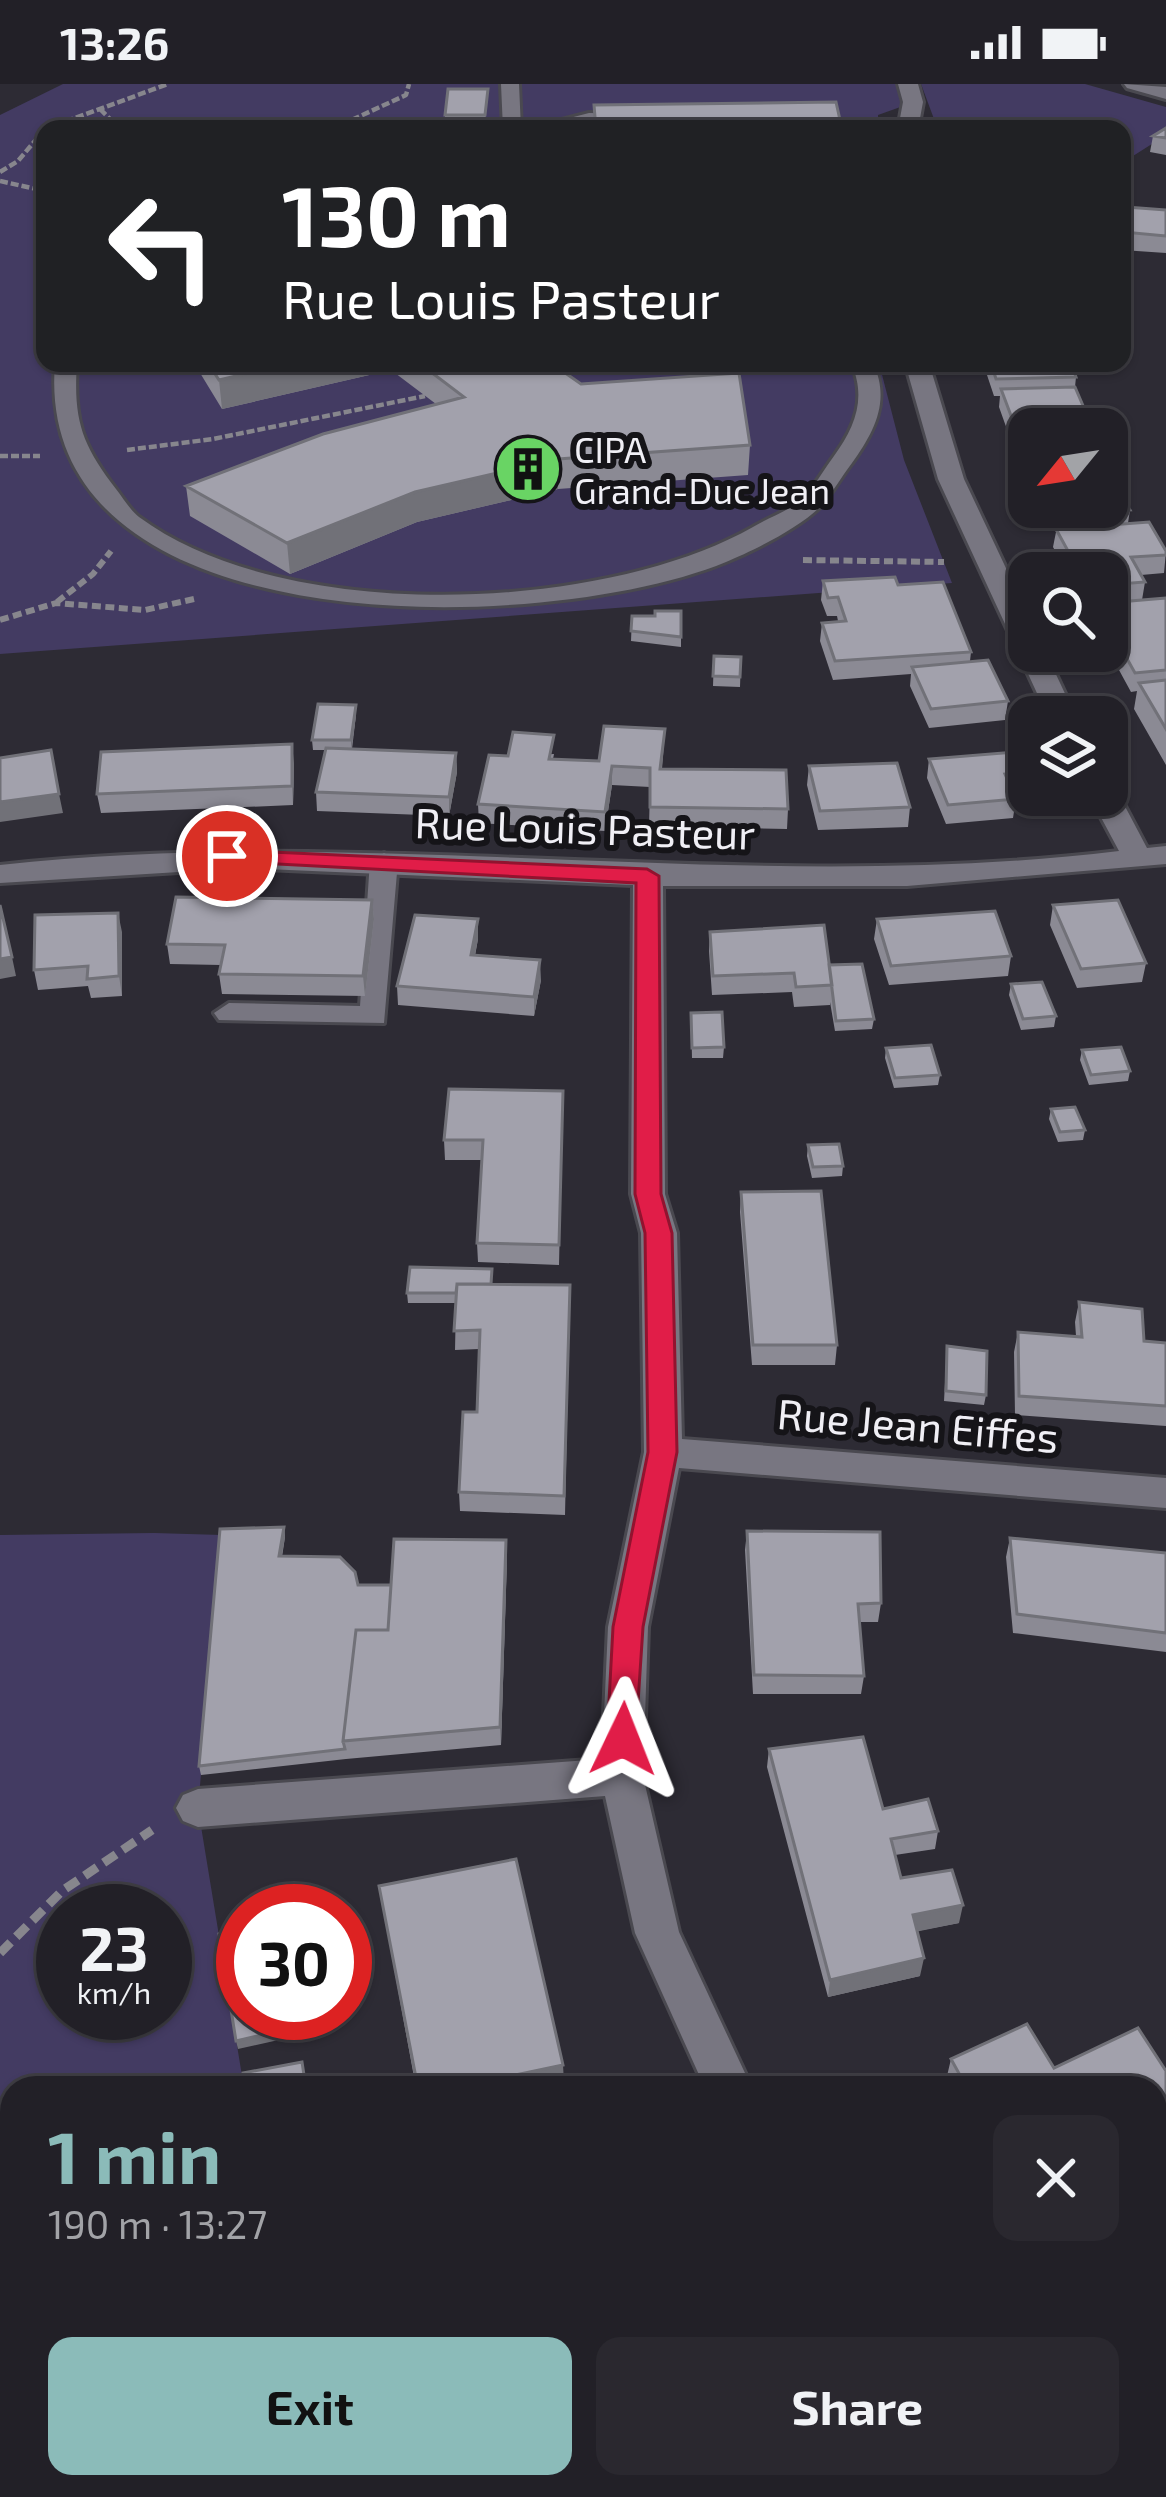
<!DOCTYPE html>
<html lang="en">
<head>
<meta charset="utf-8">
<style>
	:root { --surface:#222027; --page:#2a282f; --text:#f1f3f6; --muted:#a2a3a7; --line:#3f3e44; --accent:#8bbbb9 }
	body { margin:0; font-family:"Exo 2",sans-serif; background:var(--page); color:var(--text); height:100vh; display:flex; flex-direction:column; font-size:45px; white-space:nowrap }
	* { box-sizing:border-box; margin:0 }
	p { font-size:39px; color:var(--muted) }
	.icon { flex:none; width:66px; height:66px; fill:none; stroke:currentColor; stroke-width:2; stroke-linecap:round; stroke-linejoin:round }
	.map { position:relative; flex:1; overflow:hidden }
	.drawer { position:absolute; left:0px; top:1992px; width:1167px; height:423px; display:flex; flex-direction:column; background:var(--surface); border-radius:36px 36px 0 0; box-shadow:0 3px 9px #0004,0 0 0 3px var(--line) }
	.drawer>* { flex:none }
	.top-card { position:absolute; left:36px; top:36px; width:1095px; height:252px; border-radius:24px; box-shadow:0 3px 9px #0004,0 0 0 3px var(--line); background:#202124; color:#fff; overflow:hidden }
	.needle { width:78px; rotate:240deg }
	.buttons { position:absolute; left:1008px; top:324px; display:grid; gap:24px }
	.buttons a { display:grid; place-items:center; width:120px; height:120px; border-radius:24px; background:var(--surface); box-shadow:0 3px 9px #0004,0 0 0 3px var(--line); font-size:60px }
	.speed { position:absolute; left:36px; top:1800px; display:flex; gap:24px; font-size:60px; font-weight:700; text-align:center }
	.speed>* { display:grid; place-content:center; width:156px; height:156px; border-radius:50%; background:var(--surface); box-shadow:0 3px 9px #0004,0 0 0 3px var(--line); line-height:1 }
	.speed small { font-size:30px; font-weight:400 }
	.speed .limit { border:18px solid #d22; background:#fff; color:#111 }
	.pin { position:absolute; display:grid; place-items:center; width:102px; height:102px; color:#fff; margin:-51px; border:6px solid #fff; border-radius:50%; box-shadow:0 3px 12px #0007 }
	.me { position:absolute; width:132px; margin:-66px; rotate:2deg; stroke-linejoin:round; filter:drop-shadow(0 0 9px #0008) }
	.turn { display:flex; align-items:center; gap:42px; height:252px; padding:0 48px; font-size:54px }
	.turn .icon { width:156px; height:156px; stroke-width:2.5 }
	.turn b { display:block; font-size:84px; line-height:102px }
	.round { display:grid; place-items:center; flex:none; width:126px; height:126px; border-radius:24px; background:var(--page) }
	.head { display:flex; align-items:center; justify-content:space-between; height:204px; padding:0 48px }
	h1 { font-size:72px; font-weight:700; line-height:90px; color:var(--accent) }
	.primary-button { display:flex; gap:24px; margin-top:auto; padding:24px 48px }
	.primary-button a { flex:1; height:138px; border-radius:24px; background:var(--accent); color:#111; font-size:48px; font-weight:700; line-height:138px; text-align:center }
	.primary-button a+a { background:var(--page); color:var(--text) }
	.status { display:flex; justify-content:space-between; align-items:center; height:84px; padding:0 60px; background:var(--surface); direction:ltr }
	.status svg { height:33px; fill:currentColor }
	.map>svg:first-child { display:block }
	.green { fill:#433b62; fill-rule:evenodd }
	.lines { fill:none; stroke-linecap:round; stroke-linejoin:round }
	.lane-casing { stroke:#4a4950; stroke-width:6 }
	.street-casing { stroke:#4a4950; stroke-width:6 }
	.path-far2 { stroke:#87868d; stroke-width:4.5; stroke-dasharray:8 3; stroke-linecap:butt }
	.path-far1 { stroke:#87868d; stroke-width:6; stroke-dasharray:9 4.5; stroke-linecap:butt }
	.path { stroke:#87868d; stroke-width:9; stroke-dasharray:15 8; stroke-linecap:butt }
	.lane { fill:#787681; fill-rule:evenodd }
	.street { fill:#787681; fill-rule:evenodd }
	.wall { fill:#8b8a94 }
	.shaded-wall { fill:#717178 }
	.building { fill:#a2a1ac; stroke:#717178; stroke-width:3 }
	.route { fill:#e11d48; stroke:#92132f; stroke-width:3 }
	.labels { text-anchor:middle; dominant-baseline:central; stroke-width:12; stroke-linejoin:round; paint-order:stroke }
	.far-poi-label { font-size:36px; fill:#f0eff5; stroke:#151418; text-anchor:start }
	.street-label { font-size:42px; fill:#f0eff5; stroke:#151418 }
</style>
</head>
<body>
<div class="status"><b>13:26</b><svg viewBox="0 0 49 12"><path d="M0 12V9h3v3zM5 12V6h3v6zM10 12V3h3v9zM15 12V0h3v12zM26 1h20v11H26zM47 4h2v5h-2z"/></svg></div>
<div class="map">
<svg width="1166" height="2413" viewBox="0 0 1166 2413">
	<rect width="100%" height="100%" fill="#2d2b34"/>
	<path class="green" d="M63,0H898L906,21L878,31V45H45V279H879L904,376L952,499L0,570V31Z
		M921,0H1085L1166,23V51L1122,79V45H987L934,35Z
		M154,1449L222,1451L198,1724L244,2004H12V2161L0,2163V1451ZM63,1827H165V1929H63Z"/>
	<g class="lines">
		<g class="lane-casing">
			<path id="lane" d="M501,0H519L521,45H503Z
				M589,29L635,30L644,36L635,42L527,45Z
				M55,279H77C73,336 82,361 116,405C123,414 130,426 139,433C285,541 601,529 753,443C768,434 788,427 801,416C814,404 824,385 834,372C855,343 867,314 851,279H873C891,317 874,348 852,379C841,393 832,410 820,423C799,444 753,467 726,478C550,551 31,567 55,279Z
				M384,769L398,777L384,939L219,936L214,929L229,919L360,922L370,777Z"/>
		</g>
		<g class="street-casing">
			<path id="street" d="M898,0H918L923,18L918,45H898L903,18Z
				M1124,0L1166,3V15L1127,4Z
				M905,279H929L964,395L1029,533V567H1045L1076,633H1048L938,395Z
				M1107,703L1119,711L1147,764L1166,762V780L907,802H663L665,1110L677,1149L682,1355L1166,1394V1424L679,1384L648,1543L643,1692L679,1848L752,2004H705L635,1849L605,1712L198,1743L183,1737L176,1724L183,1711L198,1705L602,1675L608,1543L644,1368L641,1149L631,1110L633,801L244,784L0,799V781C372,740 746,812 1119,767L1089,711H1107Z
				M1166,2167V2218L1155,2223V2172Z
				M654,2403H727L723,2413H650Z"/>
		</g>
		<path class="path-far2" d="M100,25L120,45
			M45,45L168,0
			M332,45L406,11L409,0
			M0,88L18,77L45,45
			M0,97L45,107
			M554,287L574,279
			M127,366L213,355L425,312
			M0,372H40"/>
		<path class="path-far1" d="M803,476L944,478
			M57,518L93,490L111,467
			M0,536L56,519L145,526L194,515"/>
		<path class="path" d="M0,1869L62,1807L152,1746"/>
		<use href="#lane" class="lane"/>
		<use href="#street" class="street"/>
	</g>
	<path class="wall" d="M488,5L485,40L445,39V31Z
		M1166,44V71L1150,68L1153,52Z
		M1126,123L1166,126V169L1122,166Z
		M194,279H551L581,300L750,361L748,391L558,405L417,438L290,490L190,432L186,402L436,320L391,286L222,325Z
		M983,279H1071L1076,293L1075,303L1029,345V398L1022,386L1023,379H1019L999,323L1000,312H994Z
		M1042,423H1107L1130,426L1128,439L1166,467L1164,489L1141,491L1145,498L1142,516L1166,514V681L1134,625L1137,607L1131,608L1107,564V489H1067L1053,463L1056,448Z
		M823,497L898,501L971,568L970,577L1008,617L1005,636L929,644L910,602L911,590L833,596L820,557L822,539L838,537L837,532H827L821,516Z
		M681,527V563L631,557L632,532H655Z
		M714,572L741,573L740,603L713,602Z
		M356,631L352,665L456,669L457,688L449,732L317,727L316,708L325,666H313L312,656Z
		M665,645L662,685L788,725L787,745L649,742L650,703L612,701L605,747L479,739L478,720L508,672L554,670L553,675L599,677Z
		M929,675L1025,688L1022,707L1013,708L1016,715L1013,734L946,740L927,694Z
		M294,679L293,721L101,729L97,710Z
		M809,682L910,723L908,743L818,746L807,701Z
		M372,816L374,835L365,912L222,910L219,890L221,881L170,880L167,860Z
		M1053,821L1146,879L1142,898L1077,904L1050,841Z
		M478,835V855L475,872L541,896L534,932L398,921L397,902Z
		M877,835L1011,872L1008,892L889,901L874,855Z
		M122,848V912L91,914L88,902L38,906L34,886Z
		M710,848L829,881L874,935L872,945L835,947L830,918V921L794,923L792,908L712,911L709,867Z
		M1011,900L1056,932L1054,943L1021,946L1009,911Z
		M691,929L724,963L723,974H692Z
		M886,964L940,991L938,1001L894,1004L885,974Z
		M1082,966L1130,987L1128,997L1089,1001L1080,976Z
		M563,1007L559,1181L478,1178L477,1159L482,1076H445L444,1056Z
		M1051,1025L1085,1046L1083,1056L1058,1058L1049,1035Z
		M808,1061L843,1082L842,1092L812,1094L807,1072Z
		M741,1108L837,1261L835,1281H752L740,1128Z
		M492,1200L570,1201L565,1431L460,1427L459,1408L477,1328L479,1265L455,1266L456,1219H408L407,1209Z
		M1079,1218L1144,1257L1166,1259V1342L1015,1331L1014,1268L1018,1248L1076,1252L1075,1238Z
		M947,1262L986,1311L984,1321L944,1317Z
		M284,1443L285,1453L282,1473L358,1501H391L507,1475L501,1661L346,1675L201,1691L199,1682Z
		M747,1447L881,1519L878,1538H859L864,1592L861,1610H753L745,1466Z
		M1010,1454L1166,1469V1568L1013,1549L1006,1473Z
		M769,1665L883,1725L938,1747L935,1765L895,1771L901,1794L959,1839L917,1847L920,1892L828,1913L767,1683Z
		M379,1802L564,1998L533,2004H416Z
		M951,1975L1054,1984L1166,1987V2062L1155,2068V2004H954L947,1992Z"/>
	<path class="shaded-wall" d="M291,279H391V286L222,325L219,296Z
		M558,375V405L417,438L290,490L287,459L415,408Z
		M356,621V631L351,667V656Z
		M292,660L294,679L293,721L292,702Z
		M456,669L457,688L449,732V713Z
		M612,682V701L605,747V728Z
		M59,710L63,729L0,738V718Z
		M372,816L374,835L365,912L363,892Z
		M118,829L122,848V912L119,892Z
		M478,835V855L471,891V871Z
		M12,873L16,892L0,895V875Z
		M540,876L541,896L534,932V913Z
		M284,1443L285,1453L280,1482L279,1472Z
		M506,1456L507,1475L501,1661L500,1643Z
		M963,1821L959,1839L910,1849L913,1831Z
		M924,1874L920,1892L828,1913L830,1896Z
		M299,1942L301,1951L238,1965L236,1957Z
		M563,1981L564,1998L533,2004H453Z
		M1166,2049V2062L1155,2068V2054Z
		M375,2403H413L387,2413H375Z"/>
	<path class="building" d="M448,5H488L485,31H445Z
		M836,18L842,45H596L594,21Z
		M1166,44V54L1153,52Z
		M1126,123L1166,126V152L1123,148Z
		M208,279H291L219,296Z
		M419,279H551L581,300L739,289L750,361L558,375L415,408L287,459L186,402L323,350L464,313Z
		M991,279H1071L1076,293L996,295Z
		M1075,303L1093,345H1029V360L1022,361L1001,305Z
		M1107,386L1130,426L1059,431L1055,423H1107Z
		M1149,438L1166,467V471L1131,473L1145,498L1107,501V489H1080L1056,445Z
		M895,493L898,501L943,498L971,568L835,577L822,539L846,537L838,513L828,514L823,497Z
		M1166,514V586L1135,589L1107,539V519Z
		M655,527H681V553L631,547L632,532H655Z
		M714,572L741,573L740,593L713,592Z
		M988,576L1008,617L931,625L912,583Z
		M1166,596V645L1139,599Z
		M318,620L356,621L351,656H312Z
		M604,642L665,645L660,685L786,686L788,725L650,723V684L612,682L605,728L478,720L489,671L508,672L513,648L554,651L549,675L599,677Z
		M292,660V702L97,710L101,668Z
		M326,664L456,669L449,713L316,708Z
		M51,666L59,710L0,718V674Z
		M1015,668L1025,688L1005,690L1016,715L948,721L929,675Z
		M897,679L910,723L820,727L809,682Z
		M176,813L372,816L363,892L219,890L225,861L167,860Z
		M1118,816L1146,879L1081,885L1053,821Z
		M0,821L12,873L0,875Z
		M995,827L1011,872L891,882L877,835Z
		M118,829L119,892L87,895L88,882L34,886L35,831Z
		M415,831L478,835L471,871L540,876L534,913L397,902Z
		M824,841L832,901L796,903L794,889L713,892L710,848Z
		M862,880L874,935L836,937L829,881Z
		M1042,898L1056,932L1023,935L1011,900Z
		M722,928L724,963L692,964L691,929Z
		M931,961L940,991L895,994L886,964Z
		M1121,963L1130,987L1091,991L1082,966Z
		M449,1005L563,1007L559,1161L477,1159L483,1056H444Z
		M1075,1023L1085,1046L1060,1048L1051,1025Z
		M839,1060L843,1082L813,1083L808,1061Z
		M821,1107L837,1261H753L741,1108Z
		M410,1183L492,1185L491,1200H457L456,1209H407Z
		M457,1200L570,1201L564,1412L459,1408L463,1328H477L480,1246L454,1247Z
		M1079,1218L1142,1225L1144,1257L1166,1259V1322L1019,1312L1018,1248L1082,1253Z
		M947,1262L987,1267L986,1311L946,1307Z
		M284,1443L279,1472L340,1473L355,1488L358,1501H391L388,1546H356L343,1657L345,1665L199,1682L220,1445Z
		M747,1447L880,1448L881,1519L858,1520L864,1592L754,1591Z
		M1010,1454L1166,1469V1549L1017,1530Z
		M394,1455L506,1456L500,1643L343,1657L356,1546H388Z
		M863,1653L883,1725L928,1715L938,1747L891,1755L901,1794L952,1786L963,1821L913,1831L924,1874L830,1896L769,1665Z
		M516,1775L563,1981L453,2004H418L379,1802Z
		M243,1845V1929H297L299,1942L236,1957L219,1850Z
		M1027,1940L1054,1984L1138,1944L1166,1987V2049L1155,2054V2004H967L951,1975Z
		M302,1978L306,2004H245L243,1989Z
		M1166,2341V2413H1029L1048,2403H1155V2347Z
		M12,2343V2403H290L291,2408L271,2413H0V2346Z"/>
	<path class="route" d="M227,766L647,785L659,792L661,1110L672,1149L677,1368L643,1543L635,1664H612L607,1655L613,1543L648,1368L645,1149L635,1110L636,799L219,777V768Z"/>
	<defs>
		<g id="building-disc" transform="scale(3.45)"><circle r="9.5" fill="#69d464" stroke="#151418"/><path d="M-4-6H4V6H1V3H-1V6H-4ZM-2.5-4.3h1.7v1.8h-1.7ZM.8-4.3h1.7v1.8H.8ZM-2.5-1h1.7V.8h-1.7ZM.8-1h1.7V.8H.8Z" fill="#111"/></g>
	</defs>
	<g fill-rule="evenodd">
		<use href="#building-disc" x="528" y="385"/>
	</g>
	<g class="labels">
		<g class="far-poi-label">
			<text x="574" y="364">CIPA<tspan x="574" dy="41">Grand-Duc Jean</tspan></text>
		</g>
		<g class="street-label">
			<text transform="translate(585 743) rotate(2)">Rue Louis Pasteur</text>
			<text transform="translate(918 1340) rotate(5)">Rue Jean Eiffes</text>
		</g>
	</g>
</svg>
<div class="buttons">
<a><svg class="needle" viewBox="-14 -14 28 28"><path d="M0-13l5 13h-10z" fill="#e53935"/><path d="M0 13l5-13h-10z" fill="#a2a3a7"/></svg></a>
<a><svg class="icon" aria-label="search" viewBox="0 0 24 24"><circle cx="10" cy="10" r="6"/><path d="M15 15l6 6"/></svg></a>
<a><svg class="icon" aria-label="layers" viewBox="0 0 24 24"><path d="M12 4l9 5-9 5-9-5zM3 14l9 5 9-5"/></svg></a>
</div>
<div class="speed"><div>23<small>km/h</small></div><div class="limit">30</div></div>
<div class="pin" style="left:227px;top:772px;background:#d93025"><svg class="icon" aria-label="arrive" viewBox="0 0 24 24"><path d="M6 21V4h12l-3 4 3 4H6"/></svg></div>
<svg class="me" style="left:623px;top:1655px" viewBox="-20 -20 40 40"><path d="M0-17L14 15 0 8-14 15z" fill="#e11d48" stroke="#fff" stroke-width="4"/></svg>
<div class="top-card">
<div class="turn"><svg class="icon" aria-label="left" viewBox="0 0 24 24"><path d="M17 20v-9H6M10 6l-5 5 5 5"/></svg><div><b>130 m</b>Rue Louis Pasteur</div></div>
</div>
<section class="drawer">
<div class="head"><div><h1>1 min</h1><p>190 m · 13:27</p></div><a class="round"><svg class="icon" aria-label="close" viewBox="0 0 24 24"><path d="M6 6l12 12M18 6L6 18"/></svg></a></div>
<div class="primary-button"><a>Exit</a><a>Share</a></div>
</section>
</div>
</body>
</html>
